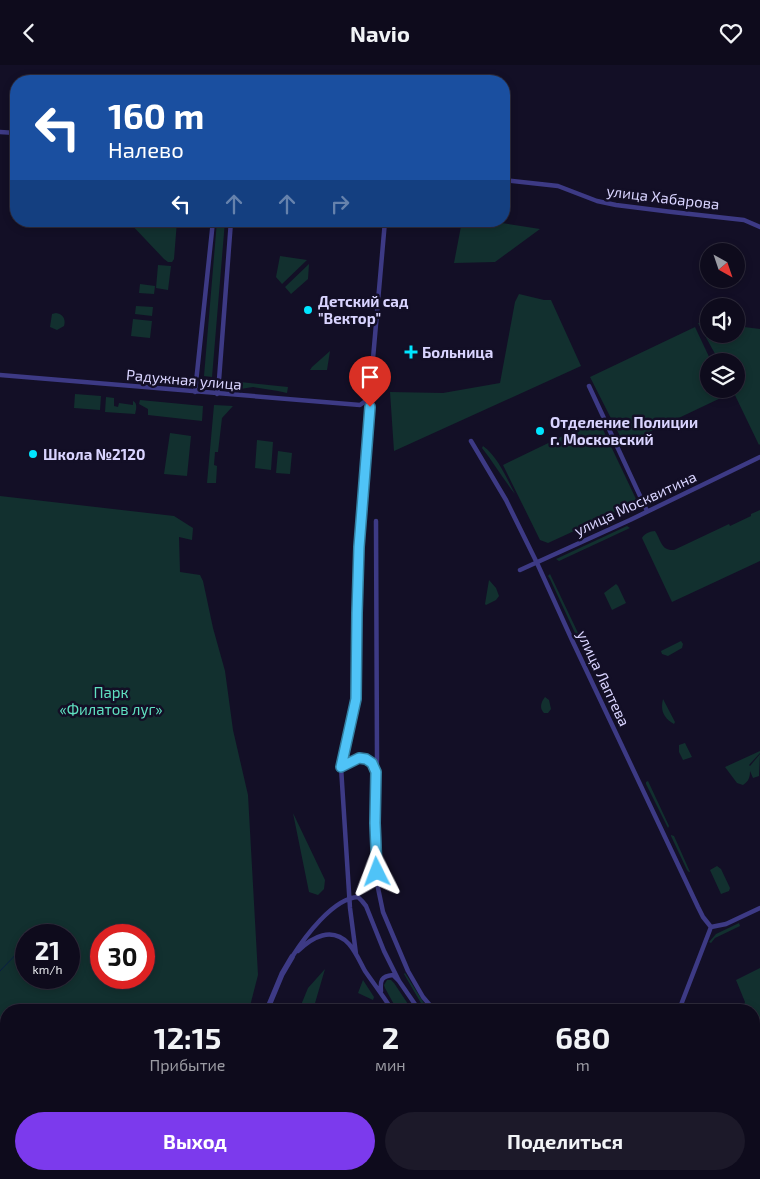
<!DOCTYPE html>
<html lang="ru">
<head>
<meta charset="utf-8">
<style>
	:root { --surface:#0e0b1c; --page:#1c1929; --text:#f1f3f6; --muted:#9b9ba3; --line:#2e2b3b; --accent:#7c3aed }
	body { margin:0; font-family:"Exo 2",sans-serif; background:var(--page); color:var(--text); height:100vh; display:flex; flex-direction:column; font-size:19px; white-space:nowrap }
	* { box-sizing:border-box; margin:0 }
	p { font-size:16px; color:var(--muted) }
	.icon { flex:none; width:28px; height:28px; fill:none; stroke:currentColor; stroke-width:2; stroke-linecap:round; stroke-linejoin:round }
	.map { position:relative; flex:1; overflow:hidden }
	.sheet { position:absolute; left:0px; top:939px; width:760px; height:176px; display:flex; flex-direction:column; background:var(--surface); border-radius:20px 20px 0 0; box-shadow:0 2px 8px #0003,0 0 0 1px var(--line) }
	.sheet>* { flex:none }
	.top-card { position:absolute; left:10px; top:10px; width:500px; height:152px; border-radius:20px; box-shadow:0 2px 8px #0003,0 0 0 1px var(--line); background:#1a4fa0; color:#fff; overflow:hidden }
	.needle { width:32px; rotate:140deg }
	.tools { position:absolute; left:700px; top:178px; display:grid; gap:10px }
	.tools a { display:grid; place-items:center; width:45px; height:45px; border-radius:50%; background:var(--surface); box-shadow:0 2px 8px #0003,0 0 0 1px var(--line); font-size:25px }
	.speed { position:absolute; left:15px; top:859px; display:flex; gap:10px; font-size:25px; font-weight:700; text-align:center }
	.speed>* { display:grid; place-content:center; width:65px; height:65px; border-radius:50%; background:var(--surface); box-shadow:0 2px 8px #0003,0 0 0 1px var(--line); line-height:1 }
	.speed small { font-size:12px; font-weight:400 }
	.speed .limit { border:8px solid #d22; background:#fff; color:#111 }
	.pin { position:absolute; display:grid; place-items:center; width:42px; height:42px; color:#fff; margin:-51px -21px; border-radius:50% 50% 50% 0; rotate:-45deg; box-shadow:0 0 5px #0007 }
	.pin .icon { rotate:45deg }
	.me { position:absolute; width:55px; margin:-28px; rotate:357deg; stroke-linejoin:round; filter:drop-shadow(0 0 4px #0008) }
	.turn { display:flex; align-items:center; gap:18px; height:105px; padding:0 15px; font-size:22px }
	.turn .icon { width:65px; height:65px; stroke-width:2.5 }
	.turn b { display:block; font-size:35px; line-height:42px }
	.lanes { display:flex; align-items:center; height:48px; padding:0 15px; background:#0003; justify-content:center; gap:25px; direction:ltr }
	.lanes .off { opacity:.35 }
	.eta { display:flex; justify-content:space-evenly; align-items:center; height:85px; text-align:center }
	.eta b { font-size:30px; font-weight:700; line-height:35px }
	.action { display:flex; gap:10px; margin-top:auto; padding:10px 15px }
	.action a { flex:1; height:58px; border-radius:30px; background:var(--accent); color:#fff; font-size:20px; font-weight:700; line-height:58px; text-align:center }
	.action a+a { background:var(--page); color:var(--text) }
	header { display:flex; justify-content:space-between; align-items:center; height:65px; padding:0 15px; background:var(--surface); font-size:22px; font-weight:700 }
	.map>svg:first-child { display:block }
	.green { fill:#12302f; fill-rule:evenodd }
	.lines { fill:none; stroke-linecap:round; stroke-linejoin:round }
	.stream { stroke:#0a1f44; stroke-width:1 }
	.minor { stroke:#3d3a85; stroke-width:4.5 }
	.tertiary { stroke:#3d3a85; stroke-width:5.5 }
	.route-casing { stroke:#337fa1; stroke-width:12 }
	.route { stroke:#4fc3f7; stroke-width:9 }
	.poi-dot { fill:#00e5ff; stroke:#130f26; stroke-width:2 }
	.labels { text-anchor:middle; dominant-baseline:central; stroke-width:5; stroke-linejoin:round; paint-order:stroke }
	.street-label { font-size:15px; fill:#d9d4ff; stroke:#130f26 }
	.poi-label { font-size:15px; font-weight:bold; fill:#d9d4ff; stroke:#130f26; text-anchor:start }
	.park-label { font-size:15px; fill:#5fe0c0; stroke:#130f26 }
</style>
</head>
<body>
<header><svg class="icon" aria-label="back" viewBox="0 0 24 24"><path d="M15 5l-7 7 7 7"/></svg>Navio<svg class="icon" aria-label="heart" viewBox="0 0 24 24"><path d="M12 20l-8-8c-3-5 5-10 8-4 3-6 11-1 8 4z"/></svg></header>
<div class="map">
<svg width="760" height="1114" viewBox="0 0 760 1114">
	<rect width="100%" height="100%" fill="#130f26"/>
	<path class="green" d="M128,156H154L153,162L167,163L168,156H177L174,194L172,197H168L164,194Z
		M217,156H225L212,312L204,311Z
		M462,156H489L540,164L495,197L454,198Z
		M280,191L307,195L282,219L276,212Z
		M309,199L308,214L291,229L285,222Z
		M158,200L171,201L168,225L156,223Z
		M140,219L155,221L154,229L139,228Z
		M519,229L544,235H551L581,301L394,386L390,327L443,328L500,318L515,237Z
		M136,241L153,242L152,251L135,249Z
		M56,248C63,249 66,254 64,261L57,265L50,262L52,249Z
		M133,254L152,256L150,273L131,271Z
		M698,258H709V269H736V261L760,264V379L759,380L732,324H736V296H719Z
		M695,262L711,296H709V324H724L727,330L624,379L590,312Z
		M330,286L327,305H310L312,302Z
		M240,317L288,322L287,328L278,326L253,322L240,324Z
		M75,329L101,331L100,345L74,343Z
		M106,332L114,333V341L118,342L119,338L133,340V336C138,338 136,345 135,349L105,347Z
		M140,335L203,341L202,356L148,350V344L139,339Z
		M214,340L233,341L222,353L218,387H215L214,400L217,401L216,418H207Z
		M598,354L636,434L633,439L548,478L540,475L503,400Z
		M170,368L191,371L187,411L164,409Z
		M257,375L273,377L271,405L255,403Z
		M483,381C498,392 506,412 515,429C503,414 494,398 482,383Z
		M278,386L292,388L290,409L276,408Z
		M0,431L174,451L193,463L192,475L179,472L180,507L200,510L203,516L213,563L225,606L233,665L248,730L258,910L249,945H6V1109H194L192,1114H0ZM26,870H69V912H26ZM101,870H144V912H101Z
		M760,445V496L672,537L642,473C644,469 650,466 655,466C661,475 661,486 674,485L729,459L730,461L751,451V449Z
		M627,461L630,463L559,496L556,494Z
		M550,509L578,568L577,569L575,568L550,514L548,511Z
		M489,515L496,523L499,531L496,535L486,540L485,539Z
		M616,519L618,521L626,538L612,545L604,528Z
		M580,576L582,577L611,638L609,639L580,578Z
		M681,576L683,579L682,583L668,591L662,589L661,586Z
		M545,632L549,635L551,644L548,648H544C539,643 541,637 545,632Z
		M663,634L675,657L674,659C664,653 660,646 663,634Z
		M685,678L692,692L683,695L679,687V680Z
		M760,686V688L749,700L750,701L760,689L759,711L753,713L750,706C750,712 749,716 743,720L737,718L725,702Z
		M648,716L669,761L668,763L646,719V717Z
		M293,748L325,815L324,824L318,830L309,827Z
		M671,770L674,771L690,807H689L687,805L671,771Z
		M717,801L721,804L730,823L729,826L721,829L710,805Z
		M739,858L740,861L715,873L711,878L709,877L716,869Z
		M760,903V963L754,966V945H742L745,937L736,915Z
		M325,904L313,945H299L308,923Z
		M405,908L424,938L430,945H425L404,909Z
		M363,915L374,932L373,935L358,928Z
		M387,915H391L394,918L412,945H397L385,923L384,920Z
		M219,1109H288L289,1114H217Z"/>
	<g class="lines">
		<path class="stream" d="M35,870L39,865
			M0,906L26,879"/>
		<path class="minor" d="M0,67L16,68
			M504,115L558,121L597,136L616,140L672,147L744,155L760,162
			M0,310L360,340L367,335L370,328L385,156
			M589,321L647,446
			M195,327L213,156
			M217,329L219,315L231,156
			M471,376L506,435L537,498L572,575L698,842L703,852L711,862
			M376,456L377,693L375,758L378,823L383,847L408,906L423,932L434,945
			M520,505L630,455L760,392
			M341,702C356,693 366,686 376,706
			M711,862L726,859L760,843
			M298,886C312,872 332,861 349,879C356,887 360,897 365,906C374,919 384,932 392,945
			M356,889L350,843L341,702L356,634L357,548L359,482L370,342
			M292,892C304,873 333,833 358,832L362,836L366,841L384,886L399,916
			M381,926C380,916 381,911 393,910L399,916L419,945
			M679,945L711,862
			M754,1094H760
			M690,1109L711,1114"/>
		<path class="tertiary" d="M267,945L282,909L292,892
			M204,1114L206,1109"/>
	</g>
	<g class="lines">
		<g class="route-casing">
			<path id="route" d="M370,342L359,482L357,548L356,634L341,702L359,693L366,694L372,698L376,707L375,758L377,807"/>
		</g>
		<use href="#route" class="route"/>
	</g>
	<g class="poi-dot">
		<circle cx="308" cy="245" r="5"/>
		<path d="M408.5 279.5h5v5h5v5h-5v5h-5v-5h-5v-5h5z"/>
		<circle cx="540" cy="366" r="5"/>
		<circle cx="33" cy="389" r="5"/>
	</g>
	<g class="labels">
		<g class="street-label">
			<text transform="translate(663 132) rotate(7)">улица Хабарова</text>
			<text transform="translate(184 314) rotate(5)">Радужная улица</text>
			<text transform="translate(635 438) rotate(-25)">улица Москвитина</text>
			<text transform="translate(604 613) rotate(65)">улица Лаптева</text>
		</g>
		<g class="poi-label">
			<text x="318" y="236">Детский сад<tspan x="318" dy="17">"Вектор"</tspan></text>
			<text x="422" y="287">Больница</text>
			<text x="550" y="357">Отделение Полиции<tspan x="550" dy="17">г. Московский</tspan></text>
			<text x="43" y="389">Школа №2120</text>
		</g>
		<g class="park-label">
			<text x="111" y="627">Парк<tspan x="111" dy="17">«Филатов луг»</tspan></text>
		</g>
	</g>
</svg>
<div class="tools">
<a><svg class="needle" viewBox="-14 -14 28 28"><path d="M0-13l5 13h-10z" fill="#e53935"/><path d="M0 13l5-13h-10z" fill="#9b9ba3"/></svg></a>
<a><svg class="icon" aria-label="sound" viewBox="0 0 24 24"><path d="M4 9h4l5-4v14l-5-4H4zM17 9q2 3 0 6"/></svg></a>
<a><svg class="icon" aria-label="layers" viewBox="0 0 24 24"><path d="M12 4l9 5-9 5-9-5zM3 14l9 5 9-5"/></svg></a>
</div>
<div class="speed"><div>21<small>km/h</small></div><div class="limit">30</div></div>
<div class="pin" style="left:370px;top:342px;background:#d93025"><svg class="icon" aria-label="arrive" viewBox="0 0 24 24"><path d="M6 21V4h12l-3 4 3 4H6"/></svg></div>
<svg class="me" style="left:377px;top:807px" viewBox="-20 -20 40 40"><path d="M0-17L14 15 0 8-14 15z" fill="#4fc3f7" stroke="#fff" stroke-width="4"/></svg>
<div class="top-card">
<div class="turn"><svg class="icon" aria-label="left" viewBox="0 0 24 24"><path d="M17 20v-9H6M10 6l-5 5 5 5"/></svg><div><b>160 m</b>Налево</div></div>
<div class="lanes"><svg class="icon" aria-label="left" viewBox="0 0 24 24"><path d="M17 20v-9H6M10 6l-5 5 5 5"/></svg><svg class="icon off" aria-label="ahead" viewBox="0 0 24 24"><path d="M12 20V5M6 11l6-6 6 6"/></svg><svg class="icon off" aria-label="ahead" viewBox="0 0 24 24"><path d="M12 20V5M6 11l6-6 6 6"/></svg><svg class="icon off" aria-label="right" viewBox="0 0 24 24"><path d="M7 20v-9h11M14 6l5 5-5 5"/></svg></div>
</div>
<section class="sheet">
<div class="eta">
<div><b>12:15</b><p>Прибытие</p></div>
<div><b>2</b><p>мин</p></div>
<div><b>680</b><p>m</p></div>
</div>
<div class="action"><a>Выход</a><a>Поделиться</a></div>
</section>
</div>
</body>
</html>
